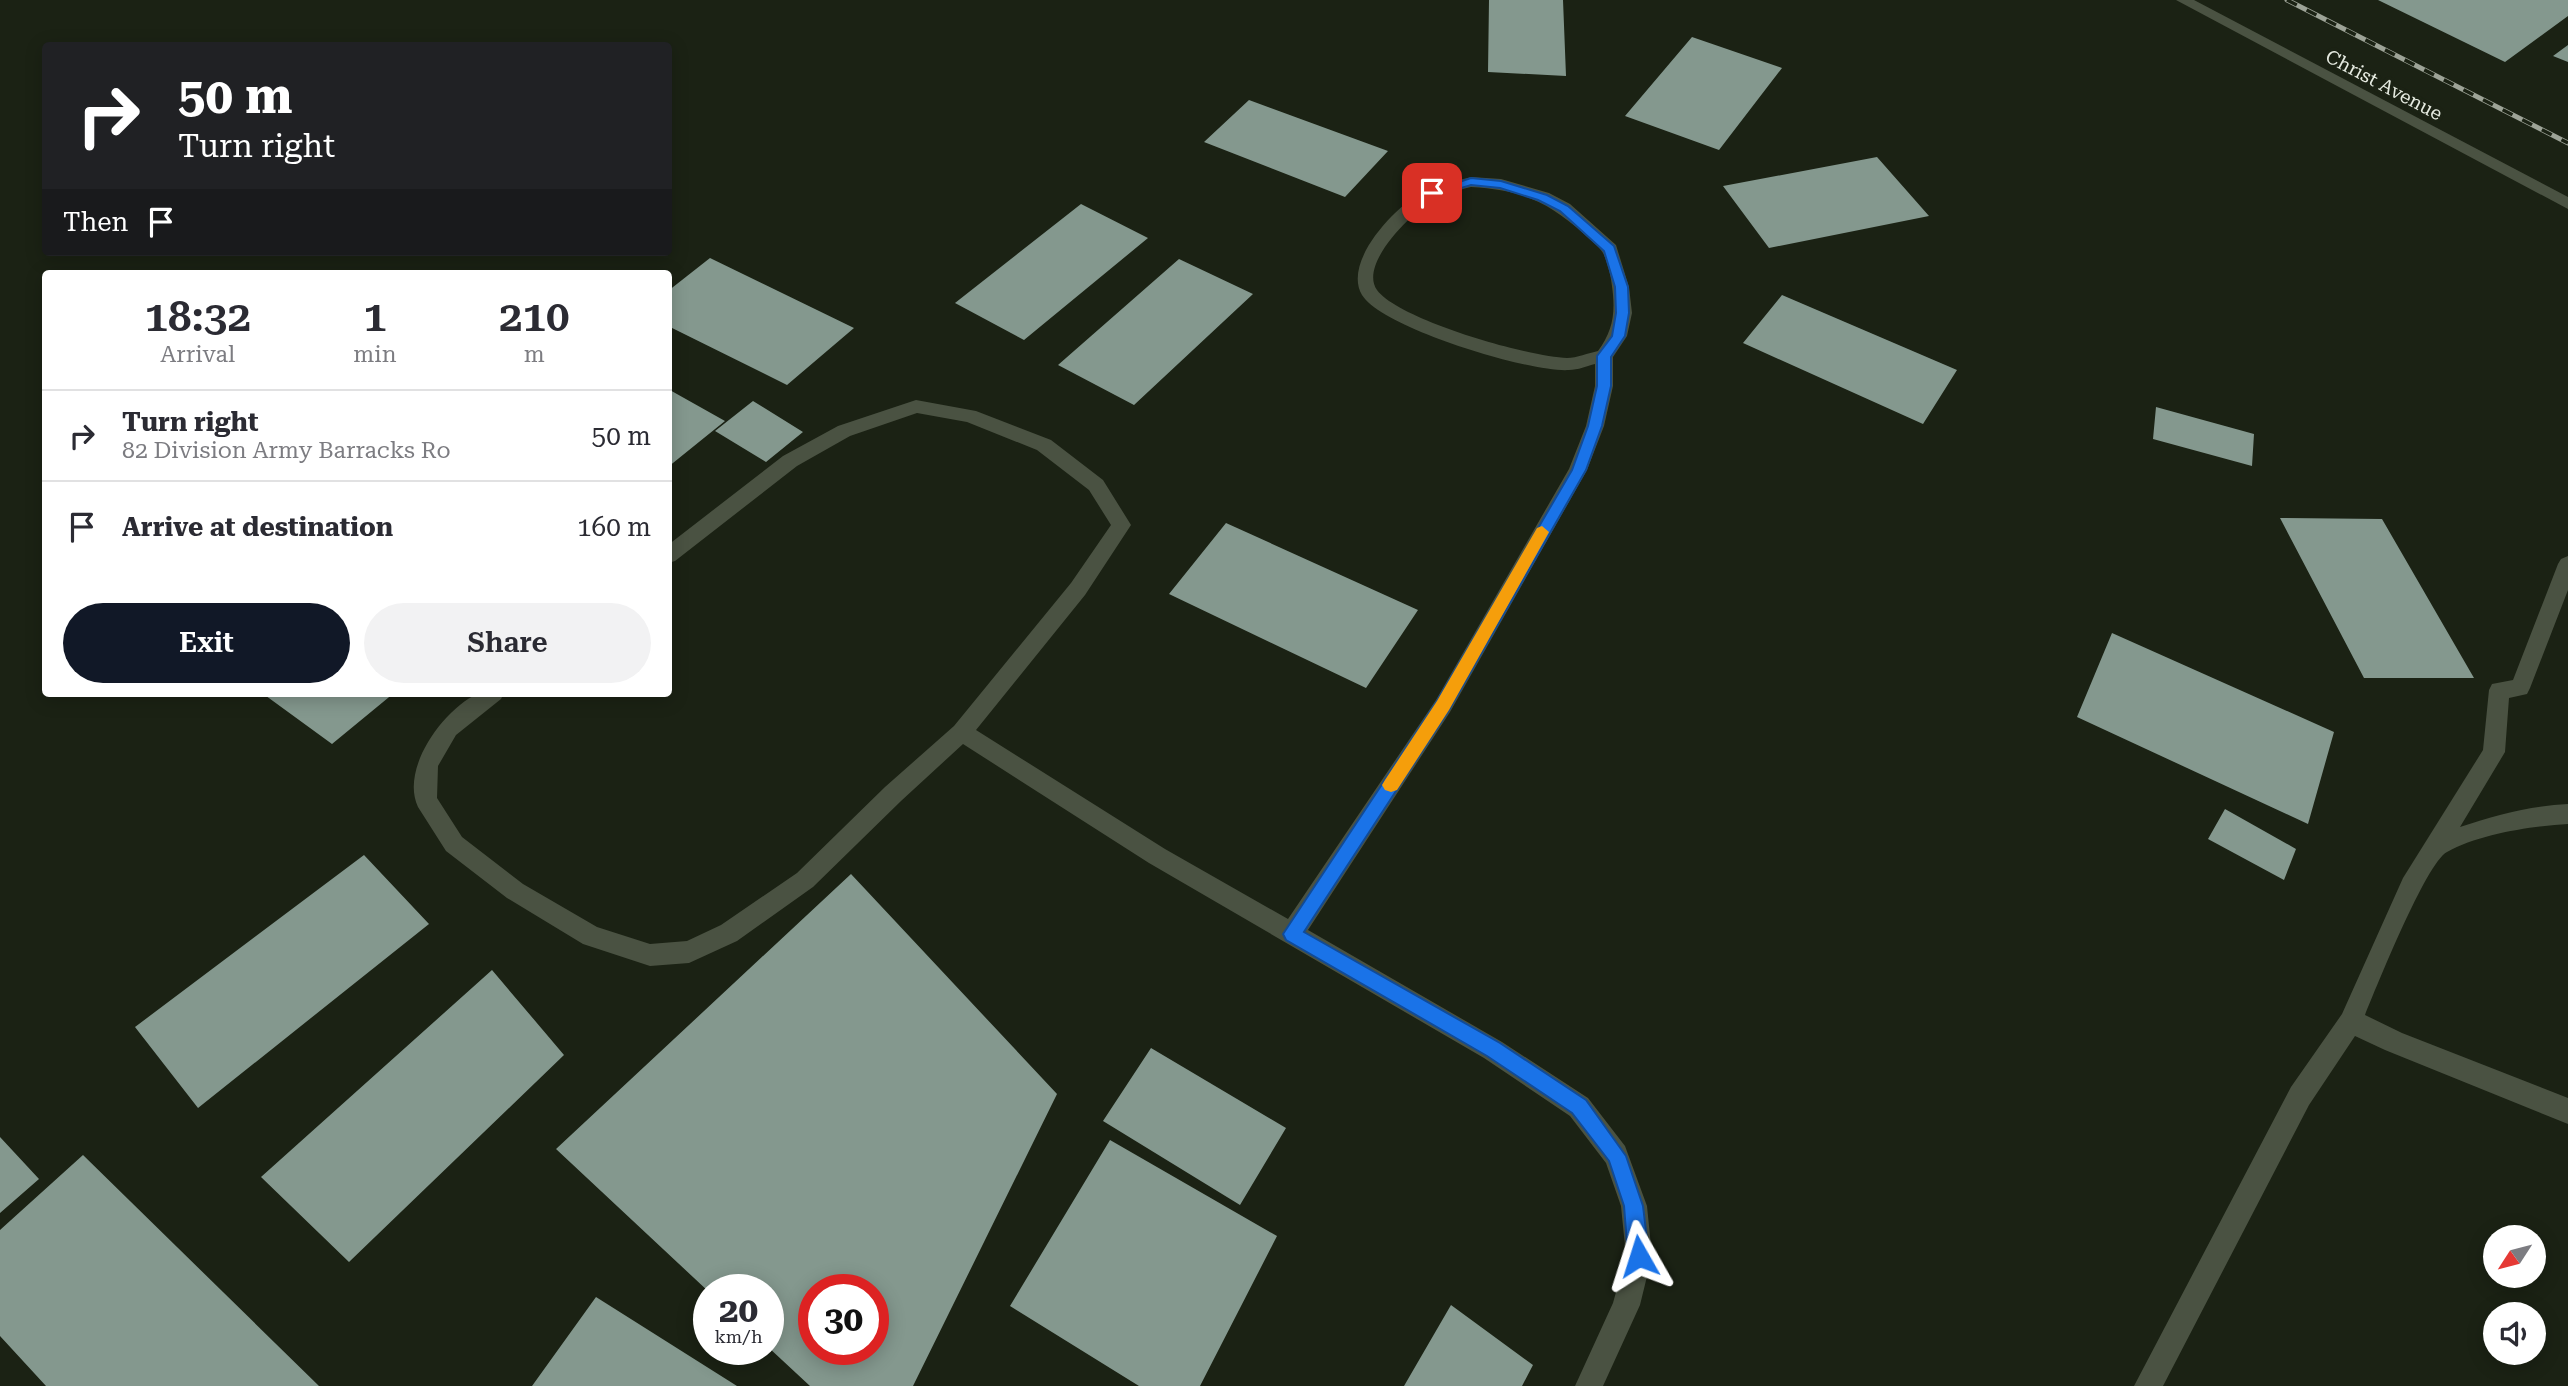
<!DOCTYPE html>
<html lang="en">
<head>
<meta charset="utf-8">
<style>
	:root { --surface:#fff; --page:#f2f2f3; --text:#2b2b33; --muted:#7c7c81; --line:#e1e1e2; --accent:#111827 }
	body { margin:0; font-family:"Roboto Serif",serif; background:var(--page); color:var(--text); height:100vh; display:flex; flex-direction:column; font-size:26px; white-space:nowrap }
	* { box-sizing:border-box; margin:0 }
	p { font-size:23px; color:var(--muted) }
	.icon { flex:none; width:38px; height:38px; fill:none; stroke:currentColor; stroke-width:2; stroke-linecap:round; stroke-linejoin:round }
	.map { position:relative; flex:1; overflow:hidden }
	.details { position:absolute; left:42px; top:270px; width:630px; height:427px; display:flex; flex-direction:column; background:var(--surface); border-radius:7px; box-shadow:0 4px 18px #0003 }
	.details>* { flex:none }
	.hud { position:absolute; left:42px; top:42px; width:630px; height:214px; border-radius:7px; box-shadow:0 4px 18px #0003; background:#202124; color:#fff; overflow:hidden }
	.needle { width:46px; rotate:234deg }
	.buttons { position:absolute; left:2483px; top:1225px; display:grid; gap:14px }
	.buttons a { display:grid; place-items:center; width:63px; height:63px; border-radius:50%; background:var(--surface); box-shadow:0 4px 18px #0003; font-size:35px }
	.speed { position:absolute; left:693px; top:1274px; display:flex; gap:14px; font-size:35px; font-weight:700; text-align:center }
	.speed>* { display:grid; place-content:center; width:91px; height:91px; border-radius:50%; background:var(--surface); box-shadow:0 4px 18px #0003; line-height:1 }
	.speed small { font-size:18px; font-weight:400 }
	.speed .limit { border:10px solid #d22; background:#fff; color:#111 }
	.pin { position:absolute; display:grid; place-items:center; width:60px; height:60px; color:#fff; margin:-30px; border-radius:14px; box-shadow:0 4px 10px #0006 }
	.me { position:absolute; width:77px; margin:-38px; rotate:354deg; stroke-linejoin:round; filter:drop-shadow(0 0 5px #0008) }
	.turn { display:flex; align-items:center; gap:24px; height:147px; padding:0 21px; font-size:32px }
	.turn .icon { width:91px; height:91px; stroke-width:2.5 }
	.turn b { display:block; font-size:49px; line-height:60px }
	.then { display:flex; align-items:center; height:66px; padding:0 21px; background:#0003; gap:14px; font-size:26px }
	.eta { display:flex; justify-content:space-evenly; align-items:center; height:119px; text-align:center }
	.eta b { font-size:42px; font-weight:600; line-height:49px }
	.primary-button { display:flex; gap:14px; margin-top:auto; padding:14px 21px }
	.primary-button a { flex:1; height:80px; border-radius:42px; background:var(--accent); color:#fff; font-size:28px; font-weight:600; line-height:80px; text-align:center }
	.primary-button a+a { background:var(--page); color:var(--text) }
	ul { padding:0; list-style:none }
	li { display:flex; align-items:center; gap:21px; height:91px; padding:0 21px; border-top:2px solid var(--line) }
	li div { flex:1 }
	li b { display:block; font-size:26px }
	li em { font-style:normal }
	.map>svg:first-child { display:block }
	.building { fill:#84988e; fill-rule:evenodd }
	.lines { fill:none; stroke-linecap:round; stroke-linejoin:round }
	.minor { fill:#4a5242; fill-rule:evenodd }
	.rail-casing { stroke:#9da397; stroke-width:5 }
	.rail { stroke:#1b2214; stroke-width:3.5; stroke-dasharray:11; stroke-linecap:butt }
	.route { fill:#1a73e8; stroke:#114b97; stroke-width:2 }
	.slow { fill:#f59e0b }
	.labels { text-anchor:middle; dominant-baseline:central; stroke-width:7; stroke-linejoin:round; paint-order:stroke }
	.far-street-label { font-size:19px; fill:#e6ebe1; stroke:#1b2214 }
</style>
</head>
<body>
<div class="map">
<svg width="2568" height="1386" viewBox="0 0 2568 1386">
	<rect width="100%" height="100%" fill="#1b2214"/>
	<path class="building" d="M1489,0H1563L1566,76L1488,72Z
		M2378,0H2568V16L2505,62Z
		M1692,37L1782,68L1719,150L1625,116Z
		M2568,45V62L2553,56Z
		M1249,100L1388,151L1345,197L1204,142Z
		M1877,157L1929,216L1769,248L1723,186Z
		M1081,204L1148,238L1024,340L955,303Z
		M710,258L854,328L787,385L668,326V291Z
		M1179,259L1253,294L1134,405L1058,365Z
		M1782,295L1957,370L1923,424L1743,343Z
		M668,389L725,421L668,467Z
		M753,401L803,432L766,462L715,431Z
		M2156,407L2254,434L2252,466L2153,439Z
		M2280,518L2382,519L2474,678H2364Z
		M1226,523L1418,610L1366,688L1169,594Z
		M2112,633L2334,732L2308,824L2077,717Z
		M262,693H394L332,744Z
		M2225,809L2296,849L2284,880L2208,839Z
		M364,855L429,924L198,1108L135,1027Z
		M851,874L1057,1094L913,1386H810L768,1347V1290L709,1292L556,1149ZM814,1290H873V1349H814Z
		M492,970L564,1055L349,1262L261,1177Z
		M1151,1048L1286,1128L1240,1205L1103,1121Z
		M0,1137L39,1179L0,1213Z
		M1110,1140L1277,1236L1200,1386H1139L1010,1306Z
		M83,1155L319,1386H46L0,1336V1230Z
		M596,1297L737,1386H532Z
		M1451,1305L1533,1365L1522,1386H1404Z"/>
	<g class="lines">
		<path class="minor" d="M2176,0H2194L2568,197V209Z
			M1471,177L1501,179L1549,193L1570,204L1616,245L1629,287L1632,313L1627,336L1613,357V386L1604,426L1587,470L1450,712L1308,930L1502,1042L1588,1098L1625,1146L1647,1206L1652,1256L1640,1305L1603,1386H1575L1613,1303L1626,1256L1621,1206L1606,1163L1570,1116L1484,1058L1149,863L963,744L901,801L813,887L737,941L689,963L650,966L583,944L507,898L446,851L418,807C400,769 443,710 477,694C484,691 497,693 504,693L501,699L456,735L438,766L437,798L462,837L523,884L597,927L650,944L687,941L721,925L797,873L885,787L954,726L1071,583L1111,525L1089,490L1037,450L967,422L917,413L850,436L797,466L675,561L668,563V545L783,456L838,426L916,400L976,411L1051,440L1103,480L1131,525L1085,595L976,730L1165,849L1288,919L1436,700L1569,469L1586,426L1595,386V364C1587,366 1578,370 1569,370C1531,373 1382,328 1362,295C1342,261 1397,205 1425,190C1438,183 1457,181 1471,177ZM1471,187C1521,190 1547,201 1584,234C1590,240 1599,246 1603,253C1609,265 1612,282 1613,295C1615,318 1611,333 1598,351C1588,353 1577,358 1567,358C1529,357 1399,320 1377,290C1358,263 1415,210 1436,198C1446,192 1460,190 1471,187Z
			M2568,556V590L2530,688L2527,694L2509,698L2505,752L2460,827C2496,815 2530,806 2568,804V824C2532,826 2479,834 2447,852C2426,863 2376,988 2365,1015L2402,1033L2568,1098V1124L2385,1050L2355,1036L2309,1105L2163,1386H2134L2291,1087L2342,1014L2403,878L2483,750L2489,690L2492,684L2513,680L2558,564L2561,559Z"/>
		<g class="rail-casing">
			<path id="rail" d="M2287,0L2568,143"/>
		</g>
		<use href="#rail" class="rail"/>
	</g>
	<path class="route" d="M1471,178L1501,181L1547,195L1568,206L1614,246L1628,287L1629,313L1625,336L1611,357V386L1602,426L1586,470L1449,710L1304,932L1500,1043L1586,1100L1626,1156L1643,1206L1649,1256L1646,1263L1639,1266L1631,1263L1628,1256L1624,1206L1609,1161L1572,1113L1487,1056L1286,940L1283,934L1437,701L1572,470L1588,426L1597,386V356L1612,336L1616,313L1615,287L1604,251L1560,211L1538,200L1500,188L1471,185L1432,197L1426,193Z"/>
	<path class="slow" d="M1542,526L1549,532L1449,710L1397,790L1391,792L1385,790L1382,785L1385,780L1437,701L1537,528Z"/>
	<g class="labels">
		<g class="far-street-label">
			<text transform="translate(2384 85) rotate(28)">Christ Avenue</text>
		</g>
	</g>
</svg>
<div class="buttons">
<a><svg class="needle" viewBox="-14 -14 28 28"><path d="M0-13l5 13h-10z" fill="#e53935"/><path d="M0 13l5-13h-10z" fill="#7c7c81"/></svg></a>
<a><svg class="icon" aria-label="sound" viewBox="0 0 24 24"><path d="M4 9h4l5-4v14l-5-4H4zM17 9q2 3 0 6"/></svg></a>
</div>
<div class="speed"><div>20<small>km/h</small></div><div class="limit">30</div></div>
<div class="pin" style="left:1432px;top:193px;background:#d93025"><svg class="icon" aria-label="arrive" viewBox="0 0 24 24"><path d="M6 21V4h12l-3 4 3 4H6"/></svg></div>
<svg class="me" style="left:1639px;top:1256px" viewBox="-20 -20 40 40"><path d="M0-17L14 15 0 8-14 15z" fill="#1a73e8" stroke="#fff" stroke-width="4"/></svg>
<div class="hud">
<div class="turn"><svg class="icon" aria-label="right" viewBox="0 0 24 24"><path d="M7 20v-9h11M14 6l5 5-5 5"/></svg><div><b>50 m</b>Turn right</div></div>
<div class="then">Then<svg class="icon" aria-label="arrive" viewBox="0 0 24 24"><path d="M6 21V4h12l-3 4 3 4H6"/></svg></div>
</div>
<section class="details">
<div class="eta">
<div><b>18:32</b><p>Arrival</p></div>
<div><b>1</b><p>min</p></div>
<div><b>210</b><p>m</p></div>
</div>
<ul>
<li><svg class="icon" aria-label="right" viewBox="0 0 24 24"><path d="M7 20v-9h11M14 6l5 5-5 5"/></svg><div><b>Turn right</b><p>82 Division Army Barracks Ro</p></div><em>50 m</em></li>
<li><svg class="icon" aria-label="arrive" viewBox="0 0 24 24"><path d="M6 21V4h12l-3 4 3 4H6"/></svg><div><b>Arrive at destination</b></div><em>160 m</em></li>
</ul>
<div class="primary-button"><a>Exit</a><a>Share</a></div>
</section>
</div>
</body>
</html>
